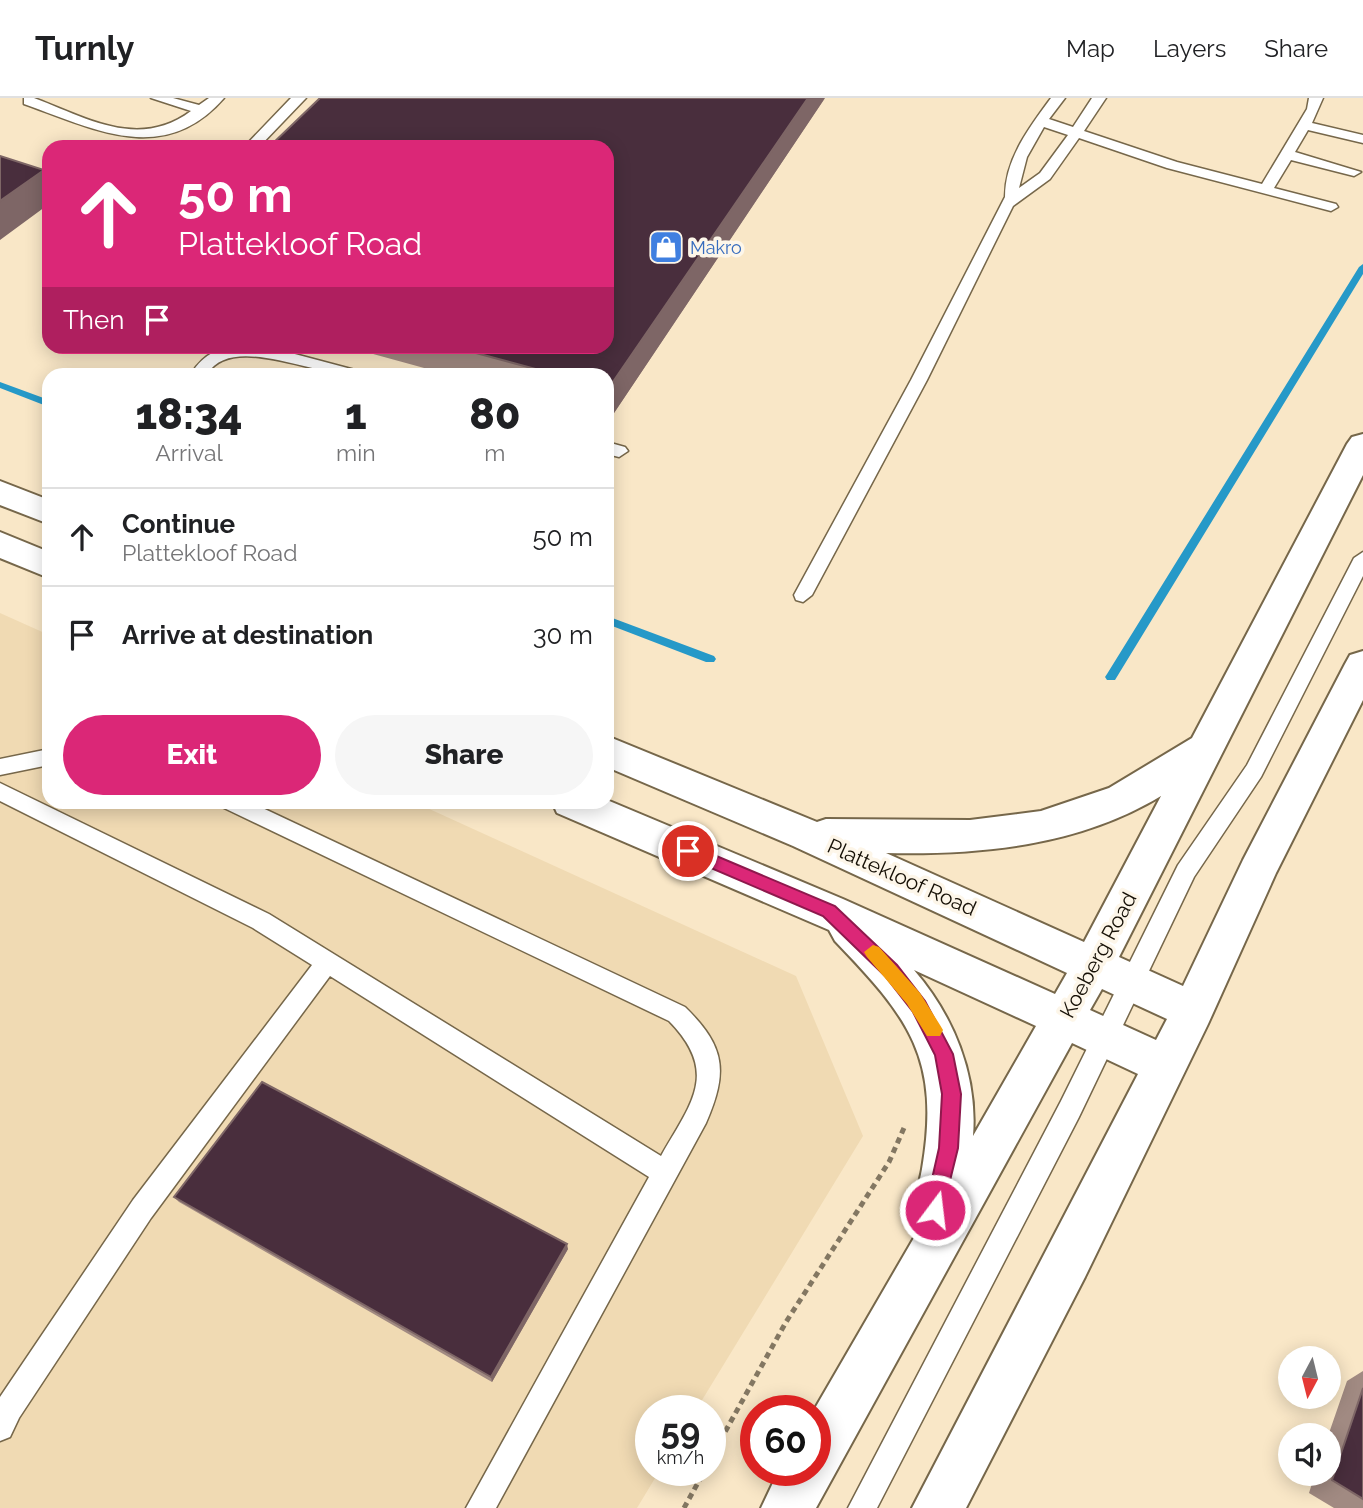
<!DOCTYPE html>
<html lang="en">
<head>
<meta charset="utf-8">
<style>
	:root { --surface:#fff; --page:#f6f6f6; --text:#202124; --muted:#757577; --line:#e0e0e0; --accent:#db2777 }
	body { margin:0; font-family:Raleway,sans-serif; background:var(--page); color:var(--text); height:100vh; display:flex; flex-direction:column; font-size:26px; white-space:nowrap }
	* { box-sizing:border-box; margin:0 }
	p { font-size:23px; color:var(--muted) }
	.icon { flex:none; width:38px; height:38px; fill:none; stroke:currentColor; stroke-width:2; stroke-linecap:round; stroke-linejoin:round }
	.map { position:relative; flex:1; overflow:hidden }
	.sheet { position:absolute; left:42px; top:270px; width:572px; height:441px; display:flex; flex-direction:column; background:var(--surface); border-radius:21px; box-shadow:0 4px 18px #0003 }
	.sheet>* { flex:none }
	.hud { position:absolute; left:42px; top:42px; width:572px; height:214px; border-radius:21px; box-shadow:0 4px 18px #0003; background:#db2777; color:#fff; overflow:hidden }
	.needle { width:46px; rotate:187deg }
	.controls { position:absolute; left:1278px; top:1248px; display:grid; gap:14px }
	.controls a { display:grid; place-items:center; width:63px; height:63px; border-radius:50%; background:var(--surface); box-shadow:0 4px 18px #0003; font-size:35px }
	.speed { position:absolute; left:635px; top:1297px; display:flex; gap:14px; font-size:35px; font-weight:700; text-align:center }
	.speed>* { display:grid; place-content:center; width:91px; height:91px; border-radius:50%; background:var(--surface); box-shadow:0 4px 18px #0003; line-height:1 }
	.speed small { font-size:18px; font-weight:400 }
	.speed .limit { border:10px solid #d22; background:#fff; color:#111 }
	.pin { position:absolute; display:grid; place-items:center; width:60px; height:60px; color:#fff; margin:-30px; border:4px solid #fff; border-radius:50%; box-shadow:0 2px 7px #0007 }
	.me { position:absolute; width:77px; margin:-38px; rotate:15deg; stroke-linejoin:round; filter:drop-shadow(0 0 5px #0008) }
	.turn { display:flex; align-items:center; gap:24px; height:147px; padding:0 21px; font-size:32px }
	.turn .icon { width:91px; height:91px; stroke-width:2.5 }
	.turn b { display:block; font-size:49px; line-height:60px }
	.then { display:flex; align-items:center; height:66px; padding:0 21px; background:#0003; gap:14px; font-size:26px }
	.eta { display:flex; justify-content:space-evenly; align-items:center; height:119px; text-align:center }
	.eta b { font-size:42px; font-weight:800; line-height:49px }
	.action { display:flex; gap:14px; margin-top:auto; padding:14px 21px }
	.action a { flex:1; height:80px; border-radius:42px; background:var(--accent); color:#fff; font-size:28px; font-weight:800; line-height:80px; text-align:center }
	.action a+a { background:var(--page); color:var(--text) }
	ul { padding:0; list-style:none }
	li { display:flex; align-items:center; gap:21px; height:98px; padding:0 21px; border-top:2px solid var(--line) }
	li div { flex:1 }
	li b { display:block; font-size:26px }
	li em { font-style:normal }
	header { display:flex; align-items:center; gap:42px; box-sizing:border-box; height:98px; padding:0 35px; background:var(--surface); border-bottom:2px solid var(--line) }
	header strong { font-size:33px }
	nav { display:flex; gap:38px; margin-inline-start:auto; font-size:24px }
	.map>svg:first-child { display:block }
	.built { fill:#f0dab3 }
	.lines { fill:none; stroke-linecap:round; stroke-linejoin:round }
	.stream { fill:#2699c8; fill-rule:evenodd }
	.lane-casing { stroke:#76674a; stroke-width:3 }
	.primary-casing { stroke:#76674a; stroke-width:4 }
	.path { stroke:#837762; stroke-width:5; stroke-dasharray:6 4.5; stroke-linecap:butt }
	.lane { fill:#fff; fill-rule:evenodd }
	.primary { fill:#fff; fill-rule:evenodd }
	.wall { fill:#a18a82 }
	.shaded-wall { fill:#7e6666 }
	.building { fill:#492e3d; stroke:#7e6666; stroke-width:2 }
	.route { fill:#db2777; stroke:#8e194d; stroke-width:2 }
	.slow { fill:#f59e0b }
	.labels { text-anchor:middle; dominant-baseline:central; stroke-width:7; stroke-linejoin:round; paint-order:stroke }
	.far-shop-label { font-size:18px; fill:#366cbe; stroke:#fdf6e9; text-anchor:start }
	.street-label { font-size:21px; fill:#150f05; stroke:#fdf6e9 }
</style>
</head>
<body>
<header>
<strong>Turnly</strong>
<nav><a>Map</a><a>Layers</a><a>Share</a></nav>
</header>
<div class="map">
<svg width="1363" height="1410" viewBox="0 0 1363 1410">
	<rect width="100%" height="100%" fill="#f9e7c7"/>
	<path class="built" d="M0,515L49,537V704H414L796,878L863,1038L696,1312H651V1372H660L637,1410H0Z"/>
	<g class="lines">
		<path class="stream" d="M1363,166V176L1115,582H1107L1105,579L1107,576L1359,169Z
			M0,284L49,302V309L0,290Z
			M607,518L714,558L716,561L714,564H706L607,526Z"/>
		<g class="lane-casing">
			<path id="lane" d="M24,0H34C87,20 139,52 191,13L151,0H173L199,7L209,0H224C164,69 94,31 24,6Z
				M291,0H306L259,49H244Z
				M1051,0H1065L1049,21L1073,29L1092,0H1106L1084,33L1177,64L1262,86L1307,11L1309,0H1323L1312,25L1363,37V45L1308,32L1295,54L1361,74L1354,78L1291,62L1274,90L1336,106L1338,109L1331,113L1167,70L1079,40L1050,81L1013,108L927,282L812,497L803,504L796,502L794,497L911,282L1005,99C1005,61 1029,30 1051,0ZM1044,29L1068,37L1040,75L1019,90L1027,59Z
				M247,248L291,255L355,272L357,276C316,280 233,234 207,276H191C205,254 220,249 247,248Z
				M607,344L625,349L628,353L619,359L607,356Z
				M1363,454V478L1261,679L1194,779L1079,1019L877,1410H848L1061,1003L1178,767L1247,667L1354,460Z
				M49,651V667L0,677V661Z
				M0,685L269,816L661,1058C691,1005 720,975 669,923L224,710L221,704H250L685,909C726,949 728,974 706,1025L496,1410H466L649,1079L330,878L151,1120L19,1320L10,1339L0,1343V1299L133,1102L312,867L253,830L0,703Z"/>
		</g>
		<g class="primary-casing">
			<path id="primary" d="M1363,336V377L1119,859L1183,888L1243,762L1345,566L1350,557L1363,553V602L1276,775L1208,926L1085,1179L966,1410H912L1138,976L1072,945L816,1410H761L779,1372H816L814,1312L915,1138C904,1112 918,1097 922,1071C941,960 909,920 835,843L829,832L557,715L552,704L607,702L843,801L1055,896L1067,875L793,748L607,669V638L817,724L826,721L970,722L1041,713L1109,690L1192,640L1347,346L1352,339ZM1161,698L1084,844L886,755C981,757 1078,748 1161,698ZM914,872L1036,928L973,1038C978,977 953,917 914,872ZM1102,891L1167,921L1156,942L1090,912Z
				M0,383L49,402V426L0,407Z
				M0,434L49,454V480L0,460Z"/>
		</g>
		<path class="path" d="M710,1361L786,1224L889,1064L904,1030
			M684,1410L705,1372"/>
		<use href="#lane" class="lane"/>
		<use href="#primary" class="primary"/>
	</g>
	<path class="wall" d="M825,0L610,321H607V276H446L344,248H607Z
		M174,1099L568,1151L492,1284L179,1104Z
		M1363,1273V1410H1334L1309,1395L1315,1376H1328V1338L1347,1283Z"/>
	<path class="shaded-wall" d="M808,0H825L610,321L608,291Z
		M44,72L49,86V106L0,142V103Z
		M567,1146L568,1151L492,1284L491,1279Z"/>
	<path class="building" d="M320,0H808L608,291H607V276H554L450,248H607V49H269Z
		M0,58L44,72L0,103Z
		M262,984L567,1146L491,1279L174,1099Z
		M1363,1290V1401L1332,1382Z"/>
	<path class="route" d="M688,746L835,808L897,867L925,903L953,956L961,996L958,1050L941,1119L935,1122L928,1119L925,1112L939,1050L942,996L935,957L913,914L885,878L823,818L683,758V748Z"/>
	<path class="slow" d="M873,847L879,849L920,895L940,927L943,932L940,938H927L907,906L867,859L864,854Z"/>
	<defs>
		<g id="shop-square" transform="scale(1.75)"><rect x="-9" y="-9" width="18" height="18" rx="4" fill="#3f7fe0" stroke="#fdf6e9"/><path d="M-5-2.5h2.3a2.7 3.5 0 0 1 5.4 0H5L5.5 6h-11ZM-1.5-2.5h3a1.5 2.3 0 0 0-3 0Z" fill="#fff"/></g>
	</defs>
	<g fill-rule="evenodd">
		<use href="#shop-square" x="666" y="149"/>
	</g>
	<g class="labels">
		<g class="far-shop-label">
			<text x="690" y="149">Makro</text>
		</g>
		<g class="street-label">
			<text transform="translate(902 779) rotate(24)">Plattekloof Road</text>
			<text transform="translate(1098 857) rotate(-62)">Koeberg Road</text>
		</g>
	</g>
</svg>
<div class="controls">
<a><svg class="needle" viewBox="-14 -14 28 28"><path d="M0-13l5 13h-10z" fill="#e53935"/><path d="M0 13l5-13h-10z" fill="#757577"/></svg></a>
<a><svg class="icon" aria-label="sound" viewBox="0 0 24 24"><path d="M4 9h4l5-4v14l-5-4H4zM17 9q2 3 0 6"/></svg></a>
</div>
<div class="speed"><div>59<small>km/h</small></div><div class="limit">60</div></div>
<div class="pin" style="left:688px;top:753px;background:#d93025"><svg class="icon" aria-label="arrive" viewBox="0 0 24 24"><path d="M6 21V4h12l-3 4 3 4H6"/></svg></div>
<svg class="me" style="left:935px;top:1112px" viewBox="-20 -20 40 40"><circle r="17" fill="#db2777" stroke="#fff" stroke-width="3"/><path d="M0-11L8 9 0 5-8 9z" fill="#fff"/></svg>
<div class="hud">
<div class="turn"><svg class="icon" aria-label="ahead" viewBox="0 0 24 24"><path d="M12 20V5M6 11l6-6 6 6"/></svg><div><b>50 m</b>Plattekloof Road</div></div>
<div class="then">Then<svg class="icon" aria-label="arrive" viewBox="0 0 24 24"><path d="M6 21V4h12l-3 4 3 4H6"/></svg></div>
</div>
<section class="sheet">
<div class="eta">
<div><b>18:34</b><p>Arrival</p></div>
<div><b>1</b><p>min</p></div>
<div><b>80</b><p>m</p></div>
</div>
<ul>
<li><svg class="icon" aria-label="ahead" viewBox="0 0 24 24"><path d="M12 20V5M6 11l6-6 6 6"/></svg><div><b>Continue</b><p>Plattekloof Road</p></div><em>50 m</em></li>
<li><svg class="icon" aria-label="arrive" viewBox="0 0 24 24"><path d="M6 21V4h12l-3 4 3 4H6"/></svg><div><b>Arrive at destination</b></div><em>30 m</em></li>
</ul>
<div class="action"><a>Exit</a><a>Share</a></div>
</section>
</div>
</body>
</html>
